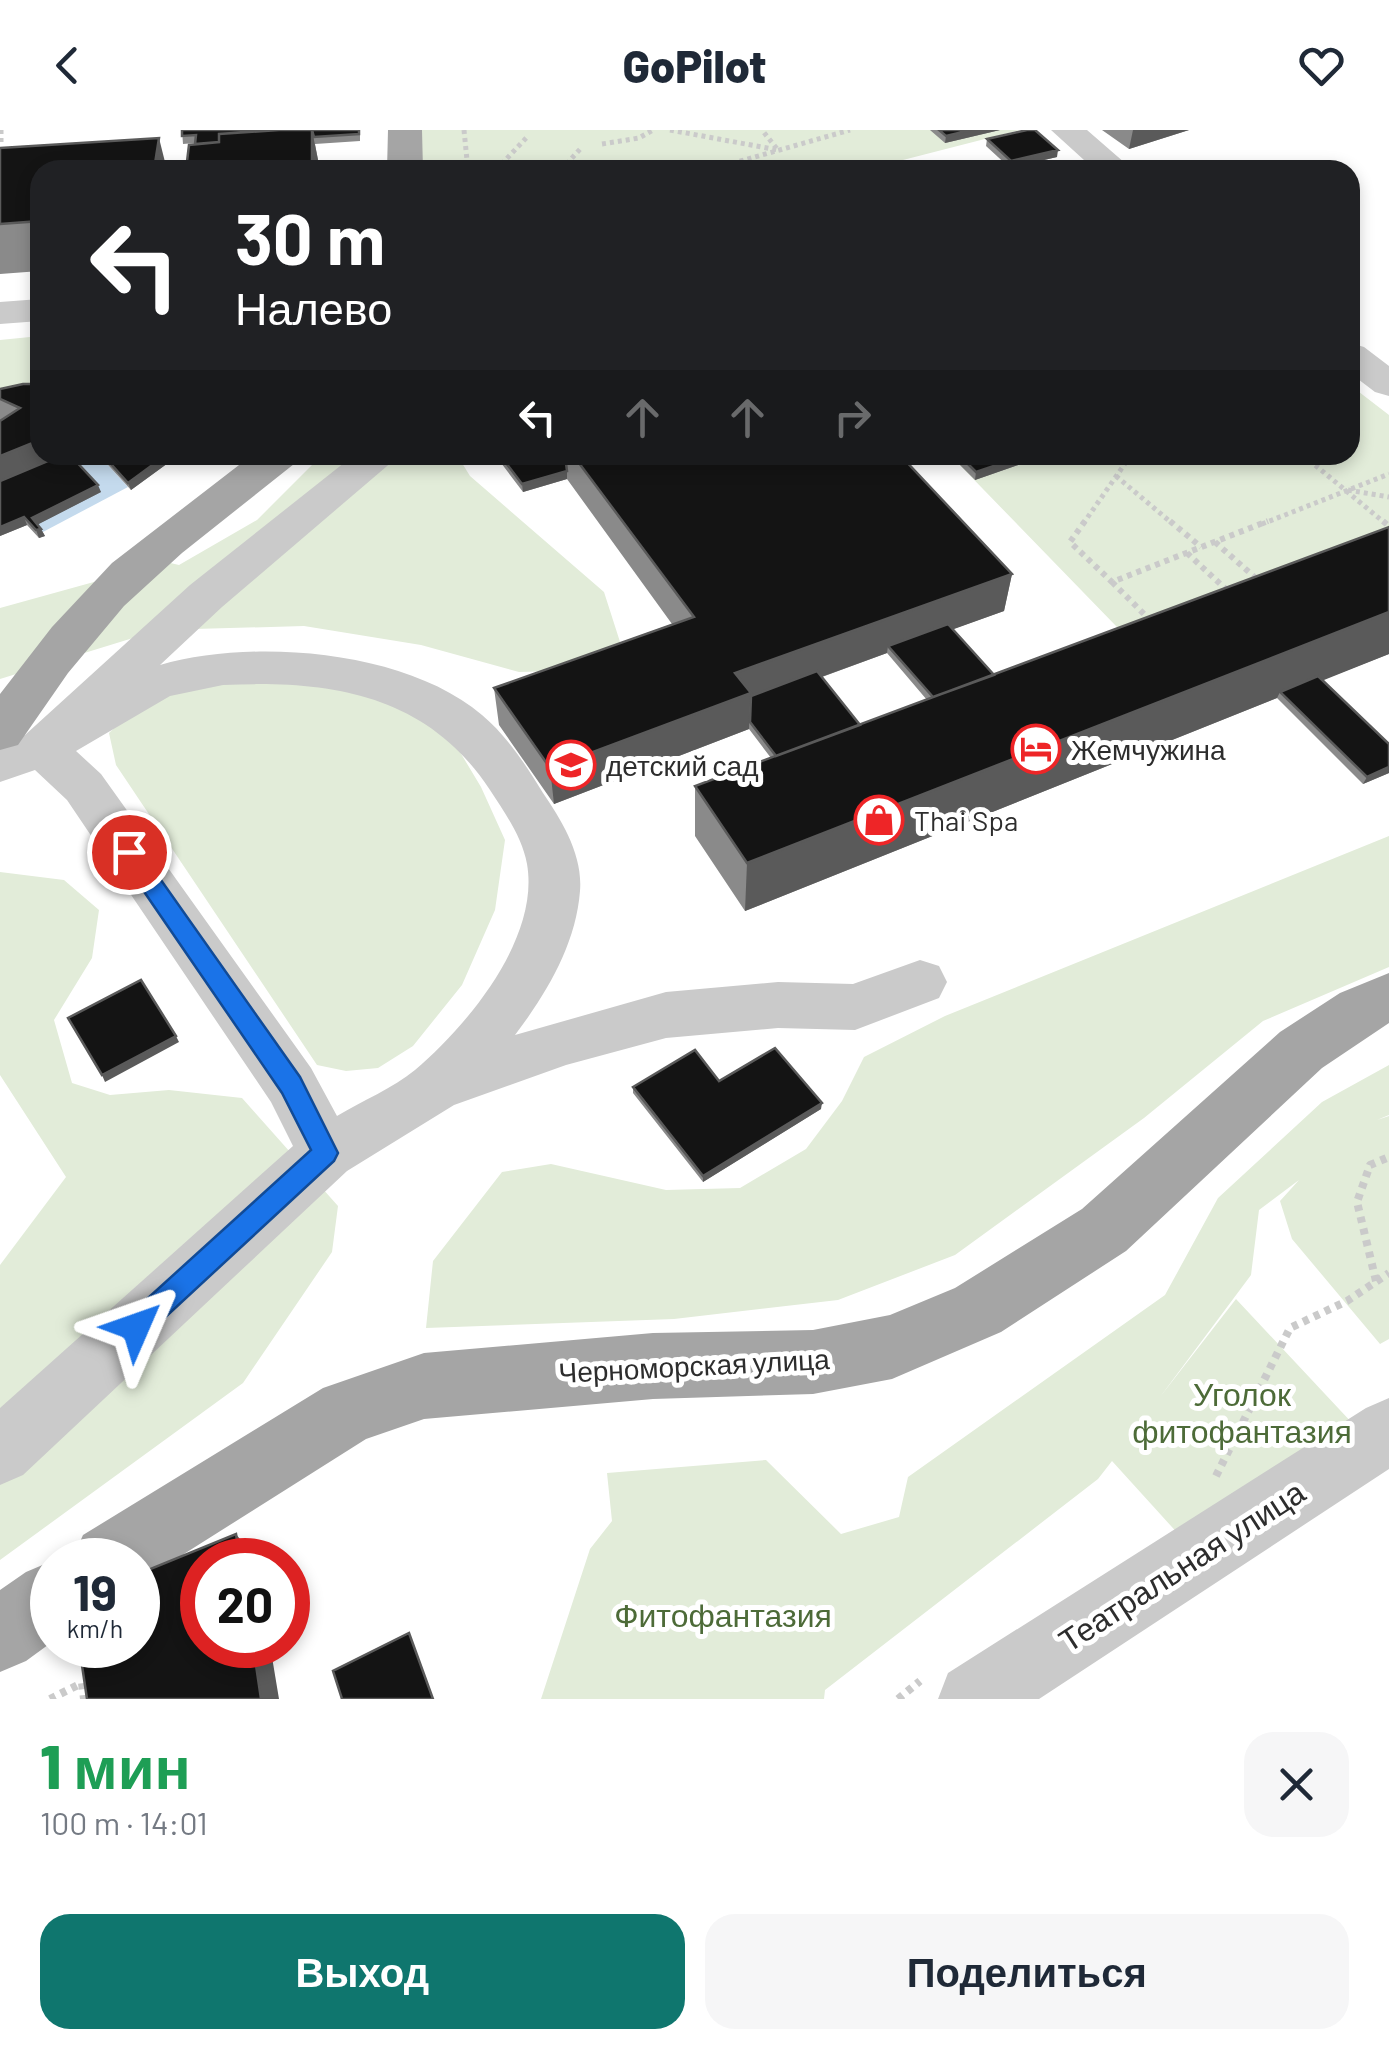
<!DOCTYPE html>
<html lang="ru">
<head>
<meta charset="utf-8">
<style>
	:root { --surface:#fff; --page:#f6f6f7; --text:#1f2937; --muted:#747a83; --accent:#0f766e }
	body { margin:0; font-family:Barlow,sans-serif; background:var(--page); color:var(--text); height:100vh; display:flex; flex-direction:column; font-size:38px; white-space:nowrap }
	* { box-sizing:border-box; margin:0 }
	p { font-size:32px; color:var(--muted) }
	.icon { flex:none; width:55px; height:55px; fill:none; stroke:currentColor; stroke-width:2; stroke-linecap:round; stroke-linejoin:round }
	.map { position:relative; height:1569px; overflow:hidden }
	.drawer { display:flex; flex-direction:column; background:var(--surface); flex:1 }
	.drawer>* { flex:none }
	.banner { position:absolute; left:30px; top:30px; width:1330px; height:305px; border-radius:30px; box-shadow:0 5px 15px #0003; background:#202124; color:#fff; overflow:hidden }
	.speed { position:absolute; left:30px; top:1408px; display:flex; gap:20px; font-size:50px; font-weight:700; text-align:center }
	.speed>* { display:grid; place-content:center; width:130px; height:130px; border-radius:50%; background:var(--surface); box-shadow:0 5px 15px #0003; line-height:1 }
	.speed small { font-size:25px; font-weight:400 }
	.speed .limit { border:15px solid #d22; background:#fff; color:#111 }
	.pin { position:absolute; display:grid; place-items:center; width:85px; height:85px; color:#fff; margin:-42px; border:5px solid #fff; border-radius:50%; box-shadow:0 2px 10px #0007 }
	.me { position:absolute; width:110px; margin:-55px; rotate:47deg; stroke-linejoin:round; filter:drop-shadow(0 0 8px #0008) }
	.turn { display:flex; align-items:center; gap:35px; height:210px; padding:0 40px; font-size:45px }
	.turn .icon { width:130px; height:130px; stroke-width:2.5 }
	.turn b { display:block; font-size:70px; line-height:85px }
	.lanes { display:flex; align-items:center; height:95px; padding:0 40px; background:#0003; justify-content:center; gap:50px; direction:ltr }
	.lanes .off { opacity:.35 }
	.round { display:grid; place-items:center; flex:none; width:105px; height:105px; border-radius:30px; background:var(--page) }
	.head { display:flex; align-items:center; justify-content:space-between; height:170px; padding:0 40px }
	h1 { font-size:60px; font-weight:800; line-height:75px; color:#1e9e55 }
	.cta { display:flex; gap:20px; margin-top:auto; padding:20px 40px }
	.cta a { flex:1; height:115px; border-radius:30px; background:var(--accent); color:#fff; font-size:40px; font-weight:800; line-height:115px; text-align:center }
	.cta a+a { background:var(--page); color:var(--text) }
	header { display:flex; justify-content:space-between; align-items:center; height:130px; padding:0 40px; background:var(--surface); font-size:45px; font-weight:800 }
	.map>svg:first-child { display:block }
	.green { fill:#e2ecd9 }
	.water { fill:#c4daed }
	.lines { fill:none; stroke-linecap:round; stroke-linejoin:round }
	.path-far2 { stroke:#cacaca; stroke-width:5; stroke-dasharray:4 4; stroke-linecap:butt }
	.path-far1 { stroke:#cacaca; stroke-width:6; stroke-dasharray:5 5; stroke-linecap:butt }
	.path { stroke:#cacaca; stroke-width:8; stroke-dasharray:6 6; stroke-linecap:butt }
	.minor { fill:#cacaca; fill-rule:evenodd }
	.major { fill:#a5a5a5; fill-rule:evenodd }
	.wall { fill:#8a8a8a; fill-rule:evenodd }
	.shaded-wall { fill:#5a5a5a }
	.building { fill:#141414; stroke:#5a5a5a; stroke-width:2.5 }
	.route { fill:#1a73e8; stroke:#114b97; stroke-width:2.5 }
	.labels { text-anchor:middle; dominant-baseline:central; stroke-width:10; stroke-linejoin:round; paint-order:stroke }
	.poi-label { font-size:28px; fill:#2d2d2d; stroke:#fff; text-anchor:start }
	.street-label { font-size:28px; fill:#2d2d2d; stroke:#fff }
	.near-park-label { font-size:32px; fill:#4d6b38; stroke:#fff }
	.near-street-label { font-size:32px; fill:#2d2d2d; stroke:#fff }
</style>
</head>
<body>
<header><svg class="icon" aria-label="back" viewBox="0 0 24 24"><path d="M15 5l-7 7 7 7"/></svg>GoPilot<svg class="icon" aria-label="heart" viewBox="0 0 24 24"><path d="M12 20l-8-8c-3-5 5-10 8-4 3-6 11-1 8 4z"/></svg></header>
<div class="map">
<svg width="1389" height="1569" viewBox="0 0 1389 1569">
	<rect width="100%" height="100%" fill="#fff"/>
	<path class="green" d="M413,0H1020L864,40H410Z
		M40,206V282L0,289V210Z
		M1350,255L1389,285V442L1149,530L950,325H1350Z
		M322,325H457L470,346L604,462L621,515L595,540L519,542L421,515L304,496L159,500L0,549V478L166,432L179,435L257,390Z
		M182,550L326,551L391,572L451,607L481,657L505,710L495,780L462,855L413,916L378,938L346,941L317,935L116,635L109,603L132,581Z
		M1389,706V837L1263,891L1144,988L955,1125L838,1170L674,1189L426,1198L433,1131L502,1042L551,1034L666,1060L740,1058L806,1019L842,971L864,927L945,886Z
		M0,742L64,750L99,780L92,828L54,890L72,953L110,965L169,960L242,968L338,1076L332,1122L243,1253L0,1430V1135L66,1047L0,945Z
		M1389,935V985L1377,990L1389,986V1209L1380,1214L1292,1109L1280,1071L1299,1050L1259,1080L1251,1145L1160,1267L1236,1169L1354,1295L1181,1407L1112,1331L1098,1349L825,1560L824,1569H541L590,1419L612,1391L607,1343L766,1330L841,1404L899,1387L908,1347L1165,1165L1218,1068L1322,972Z"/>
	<path class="water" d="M92,325H99L128,357L41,403L35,396L73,333Z"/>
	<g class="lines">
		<path class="path-far2" d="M1,0V13
			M464,0L468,40
			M670,0L778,20L762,0
			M602,14L639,8L653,0
			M496,40L528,6
			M561,40L582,17
			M709,40L850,0
			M1303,325L1386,394
			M1116,346L1173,394
			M1348,360L1389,367
			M1083,394L1131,325
			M1262,394L1389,344"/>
		<path class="path-far1" d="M1085,391L1070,412L1112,452L1268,391
			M1170,391L1201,417
			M1383,391L1389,396
			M1215,412L1259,451
			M1187,423L1230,463
			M1112,452L1150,490"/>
		<path class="path" d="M1376,1151L1357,1072L1370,1035L1389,1027
			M1216,1346L1290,1198L1347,1171L1389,1143
			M50,1569L82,1553L84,1569
			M898,1569L920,1551"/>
		<path class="minor" d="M1051,0H1087L1133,40H1095Z
			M40,169V191L0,194V172Z
			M1350,213L1364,217L1389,236V266L1375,262L1350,243Z
			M354,325H400L222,477L160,535C253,508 406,520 482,585C507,606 526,635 543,663C562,691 583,725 580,761C576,814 547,863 515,905L666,862L778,852L853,854L920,830L939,836L947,852L939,868L855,900L778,898L666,908L566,935L454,975L347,1041L23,1345L0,1355V1278L293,1016L271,972L67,670L35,640L0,652V615L25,605L190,455ZM223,555C330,550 427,564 490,660C505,683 522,707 527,734C540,808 468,895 415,940C393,958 362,971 337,986L311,938L101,644L76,621L170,566Z
			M1389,1268V1339L1039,1569H938L948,1543L1366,1278Z"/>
		<path class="major" d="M388,0H422L423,40H387Z
			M252,325H300L294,334L182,423L124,476L68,543L18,615L0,620V564L52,497L112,433Z
			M1389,843V893L1322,938L1126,1121L1001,1202L892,1249L813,1264L653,1269L424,1289L366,1309L138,1453V1430H72L83,1405L323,1258L424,1223L653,1203L813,1200L890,1185L955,1158L1082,1079L1280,902L1340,863Z
			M52,1431V1512L26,1531L0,1542V1460L26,1442Z"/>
	</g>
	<path class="wall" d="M182,0H360V11L315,14L320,40H186L195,13L183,14Z
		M930,0H1000L945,13Z
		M1102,0H1189L1129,19Z
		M987,9L1057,27L1010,38L986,16Z
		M0,18L40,40V141L0,144Z
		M0,259L81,325L73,328L101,362L38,394L45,406L39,408L27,395L0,406Z
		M99,325H179L131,360Z
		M495,325H900L1012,444L1004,481L953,499L994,545L1389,397V524L1322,550L1389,614V643L1363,654L1277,568L745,781L695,706V656L771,628L749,599L554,674L499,595L494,558L672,494L567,349L523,362ZM887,523L927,570L860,595L822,547Z
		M950,325H1047L975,350Z
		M633,957L821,979L703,1052L633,963Z"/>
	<path class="shaded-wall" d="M312,0L320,40H312Z
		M971,0H1000L945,13L946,6Z
		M1133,0H1189L1129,19Z
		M159,8L167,40H154Z
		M1058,20L1057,27L1010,38L1011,31Z
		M40,310V325H81L0,359V326Z
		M166,325H179L131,360L128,353Z
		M1026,325H1047L975,350L976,342Z
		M567,341V349L523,362L522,354Z
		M98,355L101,362L35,396L32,388Z
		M24,387L27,395L0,406V397Z
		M41,399L45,406L39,408L36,400Z
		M1012,444L1004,481L893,521L888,516L887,523L750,573L749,599L554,674L550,638L735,543Z
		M1389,482V524L1284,566L1280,562L1277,568L745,781L747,733Z
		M1389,637V643L1363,654L1367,647Z
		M176,906L179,912L105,952L102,945Z
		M822,973L821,979L703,1052V1046Z
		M236,1404L256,1430H240Z
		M253,1515H270L279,1569H261Z"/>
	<path class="building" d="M182,0H279L219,4V12L195,14L196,5L182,6Z
		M279,0H312V40H186L189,15L219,12V4Z
		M312,0H359V4L314,7Z
		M939,0H971L946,6Z
		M1027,0H1035L1058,20L1011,31L987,9Z
		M159,8L154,40H40V91L0,94V18Z
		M23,254H40V310L0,326V291L20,278L0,269V259Z
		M62,325H70L98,355L32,388L41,399L36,400L24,387L0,397V351Z
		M103,325H166L128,353Z
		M500,325H565L567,341L522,354Z
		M573,325H900L1012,444L735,543L751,563L550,638L494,558L694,487Z
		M959,325H1026L976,342Z
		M1389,397V482L747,733L695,656Z
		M948,494L994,545L933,567L888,516Z
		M817,541L860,595L776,626L750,592L751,566Z
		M1318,546L1389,614V637L1367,647L1280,562Z
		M141,850L176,906L102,945L68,888Z
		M775,918L822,973L703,1046L633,957L695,920L719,951Z
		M236,1404L240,1430H202V1515H253L261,1569H87L79,1515H138V1444Z
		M409,1503L433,1569H342L333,1541Z"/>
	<path class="route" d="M129,714L137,716L300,947L338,1023L334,1031L145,1206L136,1210L126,1206L122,1197L126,1188L311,1020L282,963L121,728L118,722Z"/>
	<defs>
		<g id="hotel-ring" transform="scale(2.5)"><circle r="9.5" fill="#fff" stroke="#ee2527" stroke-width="1.5"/><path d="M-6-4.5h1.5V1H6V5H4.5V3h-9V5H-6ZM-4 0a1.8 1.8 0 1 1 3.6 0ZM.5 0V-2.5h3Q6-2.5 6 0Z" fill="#ee2527"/></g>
		<g id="school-ring" transform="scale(2.5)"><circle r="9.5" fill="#fff" stroke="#ee2527" stroke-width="1.5"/><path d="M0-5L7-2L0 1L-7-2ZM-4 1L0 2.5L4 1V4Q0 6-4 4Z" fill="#ee2527"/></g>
		<g id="shop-ring" transform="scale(2.5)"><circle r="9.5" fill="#fff" stroke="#ee2527" stroke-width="1.5"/><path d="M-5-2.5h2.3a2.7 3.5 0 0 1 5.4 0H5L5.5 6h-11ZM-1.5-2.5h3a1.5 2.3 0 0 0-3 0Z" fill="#ee2527"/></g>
	</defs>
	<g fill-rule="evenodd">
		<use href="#hotel-ring" x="1036" y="619"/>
		<use href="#school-ring" x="571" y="635"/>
		<use href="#shop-ring" x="879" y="690"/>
	</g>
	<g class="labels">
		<g class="poi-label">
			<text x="1071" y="619">Жемчужина</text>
			<text x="606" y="635">детский сад</text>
			<text x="914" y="690">Thai Spa</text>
		</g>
		<g class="street-label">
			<text transform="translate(694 1235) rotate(-3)">Черноморская улица</text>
		</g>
		<g class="near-park-label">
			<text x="1242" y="1263">Уголок<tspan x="1242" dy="37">фитофантазия</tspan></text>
			<text x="723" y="1484">Фитофантазия</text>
		</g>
		<g class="near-street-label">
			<text transform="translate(1181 1435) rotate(-33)">Театральная улица</text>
		</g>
	</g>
</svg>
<div class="speed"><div>19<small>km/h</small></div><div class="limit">20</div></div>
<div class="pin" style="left:129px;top:722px;background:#d93025"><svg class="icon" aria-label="arrive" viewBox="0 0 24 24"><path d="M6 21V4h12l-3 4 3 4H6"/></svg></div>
<svg class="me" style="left:136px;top:1197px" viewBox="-20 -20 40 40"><path d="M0-17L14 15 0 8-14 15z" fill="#1a73e8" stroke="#fff" stroke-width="4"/></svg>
<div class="banner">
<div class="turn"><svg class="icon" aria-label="left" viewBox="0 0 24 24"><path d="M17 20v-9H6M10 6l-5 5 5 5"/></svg><div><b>30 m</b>Налево</div></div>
<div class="lanes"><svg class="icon" aria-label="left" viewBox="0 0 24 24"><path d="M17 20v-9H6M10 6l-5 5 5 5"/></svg><svg class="icon off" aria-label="ahead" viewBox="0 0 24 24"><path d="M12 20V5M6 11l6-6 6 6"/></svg><svg class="icon off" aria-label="ahead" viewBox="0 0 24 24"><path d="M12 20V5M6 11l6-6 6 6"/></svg><svg class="icon off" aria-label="right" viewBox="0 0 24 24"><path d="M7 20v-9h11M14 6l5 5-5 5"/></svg></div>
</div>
</div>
<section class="drawer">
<div class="head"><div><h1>1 мин</h1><p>100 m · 14:01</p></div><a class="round"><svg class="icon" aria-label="close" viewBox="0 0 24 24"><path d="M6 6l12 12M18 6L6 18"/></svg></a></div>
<div class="cta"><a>Выход</a><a>Поделиться</a></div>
</section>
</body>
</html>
